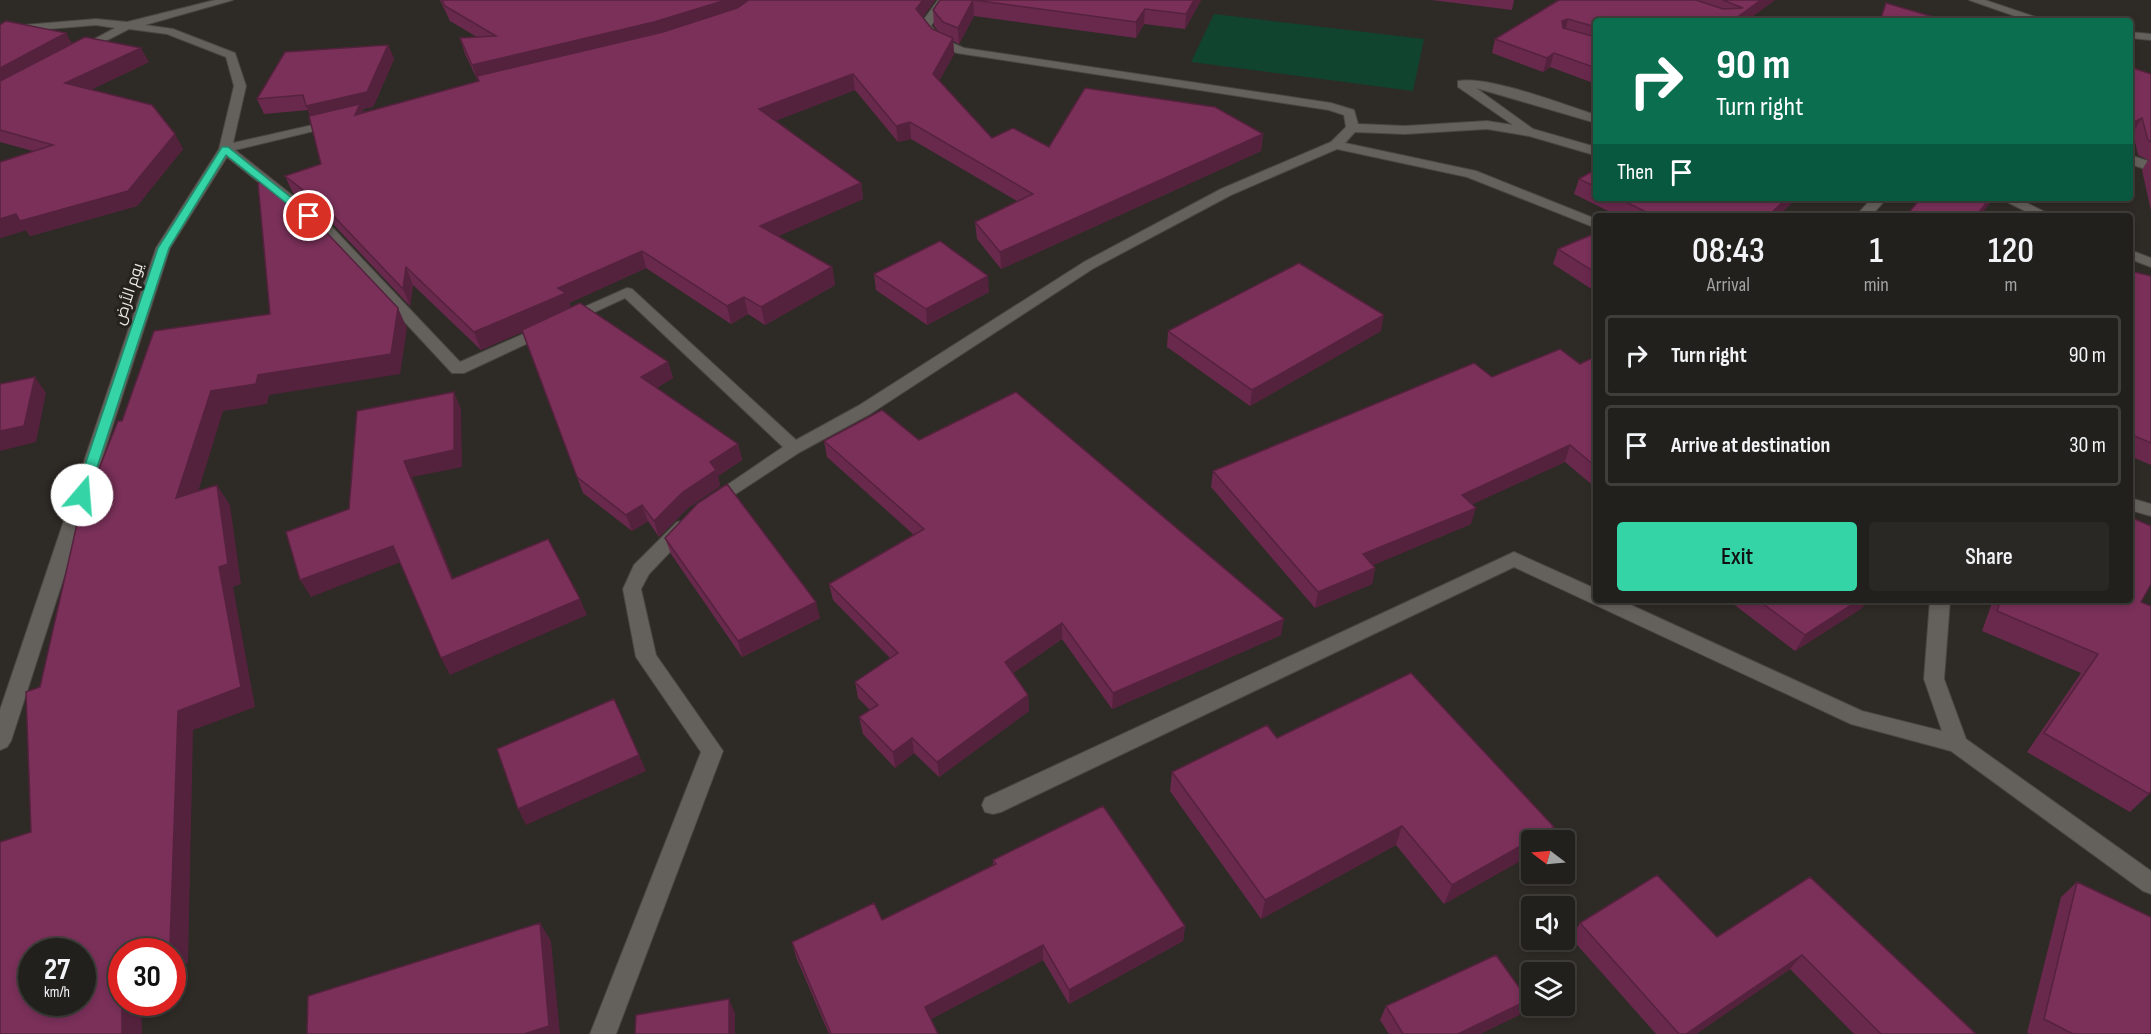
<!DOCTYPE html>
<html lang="en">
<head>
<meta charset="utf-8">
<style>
	:root { --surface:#22201c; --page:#2a2825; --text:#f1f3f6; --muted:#a2a3a3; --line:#3f3e3b; --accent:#35d4a7 }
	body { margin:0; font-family:"Sofia Sans Condensed",Cairo,sans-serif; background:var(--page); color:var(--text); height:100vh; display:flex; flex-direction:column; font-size:22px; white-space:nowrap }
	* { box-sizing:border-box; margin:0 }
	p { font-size:20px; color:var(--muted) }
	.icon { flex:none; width:33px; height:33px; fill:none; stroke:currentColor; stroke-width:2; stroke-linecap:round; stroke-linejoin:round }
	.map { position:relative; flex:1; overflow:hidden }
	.drawer { position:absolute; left:1593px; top:213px; width:540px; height:390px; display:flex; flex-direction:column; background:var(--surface); border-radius:6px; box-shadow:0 3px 9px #0003,0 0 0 2px var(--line) }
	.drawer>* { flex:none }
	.banner { position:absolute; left:1593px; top:18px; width:540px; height:183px; border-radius:6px; box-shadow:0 3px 9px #0003,0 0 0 2px var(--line); background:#0b6e4f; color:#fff; overflow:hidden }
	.needle { width:39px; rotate:286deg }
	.controls { position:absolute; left:1521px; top:830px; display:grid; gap:12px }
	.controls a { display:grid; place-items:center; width:54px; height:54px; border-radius:6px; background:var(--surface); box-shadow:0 3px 9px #0003,0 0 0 2px var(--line); font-size:30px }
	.speed { position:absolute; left:18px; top:938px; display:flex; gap:12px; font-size:30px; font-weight:700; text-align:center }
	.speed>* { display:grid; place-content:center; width:78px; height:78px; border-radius:50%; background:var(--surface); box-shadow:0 3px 9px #0003,0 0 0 2px var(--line); line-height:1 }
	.speed small { font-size:15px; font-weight:400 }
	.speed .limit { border:9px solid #d22; background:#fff; color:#111 }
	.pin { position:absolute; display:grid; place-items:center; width:51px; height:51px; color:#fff; margin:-26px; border:3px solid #fff; border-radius:50%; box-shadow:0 2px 6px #0007 }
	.me { position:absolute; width:66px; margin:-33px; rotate:18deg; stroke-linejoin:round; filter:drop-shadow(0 0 4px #0008) }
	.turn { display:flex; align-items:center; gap:21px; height:126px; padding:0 24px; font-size:27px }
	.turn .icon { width:78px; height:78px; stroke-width:2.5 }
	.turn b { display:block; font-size:42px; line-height:51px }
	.then { display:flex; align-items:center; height:57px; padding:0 24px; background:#0003; gap:12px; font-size:22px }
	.eta { display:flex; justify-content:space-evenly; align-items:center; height:102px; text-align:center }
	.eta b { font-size:36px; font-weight:600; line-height:42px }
	.action { display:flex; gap:12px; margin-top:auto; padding:12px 24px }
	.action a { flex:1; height:69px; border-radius:6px; background:var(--accent); color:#111; font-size:24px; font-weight:600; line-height:69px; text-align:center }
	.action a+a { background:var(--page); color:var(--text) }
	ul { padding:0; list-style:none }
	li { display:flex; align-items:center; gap:18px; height:81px; margin:0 12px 9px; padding:0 12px; border:3px solid var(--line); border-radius:6px }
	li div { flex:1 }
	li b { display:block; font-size:22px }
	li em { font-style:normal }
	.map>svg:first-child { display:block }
	.green { fill:#11442f }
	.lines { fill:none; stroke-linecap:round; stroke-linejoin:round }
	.minor-casing { stroke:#4a4642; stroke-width:2 }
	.minor { fill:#64605b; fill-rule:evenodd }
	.wall { fill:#69294d }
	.shaded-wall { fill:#55223e }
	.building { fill:#7a3059; stroke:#55223e; stroke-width:1.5; fill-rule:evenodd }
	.route { fill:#35d4a7; stroke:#228a6d; stroke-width:1.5 }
	.labels { text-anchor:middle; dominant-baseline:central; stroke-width:6; stroke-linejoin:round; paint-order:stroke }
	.street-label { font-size:16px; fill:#ebe8e5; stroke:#25211c }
</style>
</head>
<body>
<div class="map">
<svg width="2151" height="1034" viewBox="0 0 2151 1034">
	<rect width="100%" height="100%" fill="#2e2a26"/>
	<path class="green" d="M1214,14L1424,39L1413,91L1191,62Z"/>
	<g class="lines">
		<g class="minor-casing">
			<path id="minor" d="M215,0H233L145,25L173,29L235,53L246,86L233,143L339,119V125L235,150L331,226L460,362L627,288L632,289L796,440L858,406L1084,262L1221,189L1331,142L1346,127L1344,115L1329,110L957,53L935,43L919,26L938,0H948L931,26L943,39L964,48L1331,103L1354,110L1358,124L1405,126L1487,121L1513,125L1458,87V81C1488,75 1564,105 1596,115V123L1476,88L1533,129L1596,147V152L1591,154L1529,136L1487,129L1405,134L1355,132L1345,143L1476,171L1596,219V228L1467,177L1337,149L1231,195L1094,268L870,414L800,452L711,510L705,508L702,504L705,500L783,447L625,298L464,373H452L321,232L227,157L170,248L11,741L7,747L0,750V710L156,248L219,149L234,86L226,57L167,34L129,29L78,55L74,54V50L115,28L96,25L0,33V27L96,19L127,22Z
				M1969,0H1985L2047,21H2029Z
				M2130,32L2151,34V40L2130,38Z
				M2130,155L2151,162V171L2130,164Z
				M1872,198H1887L1871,216H1856Z
				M1999,198H2017L2053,216H2035Z
				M2130,250L2151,258V267L2130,259Z
				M2130,498L2151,504V516L2130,510Z
				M683,521L689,522L692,527L689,532L649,574L641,589L656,655L723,751L616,1034H590L701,752L636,657L623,589L634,565L677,522Z
				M1514,552L1596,589V600H1620L1862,711L1942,731L1924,679L1930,600H1950L1944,679L1966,739L2151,871V894L2143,891L1951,751L1851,724L1514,567L1001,812L993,814L985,812L982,805L985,798Z"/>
		</g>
		<use href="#minor" class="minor"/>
	</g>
	<path class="wall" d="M440,0H935L923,17L932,29L940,33L934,26L933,10L940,0H1201L1185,29L1144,24L1136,38L974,16L959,44L953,41L954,54L939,81L992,138L1049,147L1263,134L1261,151L1001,269L977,239L975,222L1017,201L911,139L898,142L855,90L775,121L861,183L863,199L778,236L832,267L835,285L765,325L748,314L731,324L646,268L569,303L571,307L668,362L673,378L656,388L738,444L742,460L718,476L720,486L688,508L659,537L648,521L632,531L583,493L522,332L481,350L413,285L410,306L333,224L293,193L285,176L321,164L310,116L308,110L264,114L257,99L388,45L394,59L373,107L362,109L364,112L478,81L465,54L460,38L477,37L450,21Z
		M1431,0H1514L1512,10Z
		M1559,0H1775L1746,21H1596V84L1550,67L1543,72L1492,53L1495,39Z
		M0,25L72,44L149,62L90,90L183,149L137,206L30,236L26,230L0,238V162L33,151L0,142Z
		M2130,67L2151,74V211L2142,170L2148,160L2138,155L2133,133L2130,134Z
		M1596,169V198H1797L1778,216H1618L1574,194L1579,179Z
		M1596,233V292L1553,264L1558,249Z
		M2130,271L2151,276V465L2130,456Z
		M874,274L989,292L927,325L876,290Z
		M1168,331H1381L1250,406L1167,347Z
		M1596,356V488L1565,462L1472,504L1471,524L1373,565L1375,568L1372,584L1315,608L1211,487L1213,471L1492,377L1580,364Z
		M919,440L1281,635L1112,709L1062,639L1013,673L1028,695L1029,711L939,777L914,753L895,768L863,734L859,717L870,710L858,698L855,682L890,658L833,600L829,584L914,535L827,457L824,441Z
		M665,538L820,618L742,657L671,554Z
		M1728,600H1867L1862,608L1795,651Z
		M1993,600H2130L2141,602L2149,794L2130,812L2027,752L2081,673L1982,631Z
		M1277,738L1532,840V854L1444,904L1396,845L1261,919L1170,791L1172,772Z
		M993,860L1185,926L1183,941L1069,1004L1043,960L931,1019L938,1034H829L796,957L792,942L882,920L993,865Z
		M1810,877L1976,1034H1854L1790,969L1696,1034H1656L1571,938L1580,923L1717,937Z
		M2077,882L2151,1034H2030L2027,1033L2061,897Z
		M1528,1000L1521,1014L1480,1034H1389L1380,1020L1386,1006Z"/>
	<path class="shaded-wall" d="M726,0H755L730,15L477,76L479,81H478L472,65Z
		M923,0H935L917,25L916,9Z
		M973,0L974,16L959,44L958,28Z
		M1194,0H1201L1185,29L1186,14Z
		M1761,0H1775L1746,21H1732Z
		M1145,9L1144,24L1136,38V22Z
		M1568,19L1565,33L1562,21Z
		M66,33L74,47L0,86V68Z
		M953,38L954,54L934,90L933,74Z
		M388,45L394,59L373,107L362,109L367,120L313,121L306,106Z
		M141,48L149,62L74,98L65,83Z
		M1554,53L1550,67L1543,72L1547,58Z
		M853,74L855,90L762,126L759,109Z
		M2142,118L2133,133L2130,134V124Z
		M910,122L911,139L898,142L896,126Z
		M175,134L183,149L137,206L30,236L26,230L0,238V219L16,214Z
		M1263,134L1261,151L1001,269L1000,252Z
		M861,183L863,199L763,243L760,226Z
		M1787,198H1797L1778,216H1768Z
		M1990,198H1994L1980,216H1976Z
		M642,251L646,268L569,303L572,310L481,350L474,332L558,288Z
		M406,267L413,285L410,306L403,289Z
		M832,267L835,285L765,325L761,307Z
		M988,276L989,292L927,325L926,309Z
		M744,297L748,314L731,324L727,306Z
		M398,308L407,328L400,374L269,395L267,404L223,411L190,518L176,498L211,391L258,375Z
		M1384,315L1381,331L1250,406L1252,390Z
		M668,362L673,378L646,394L641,377Z
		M35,377L46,393L36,442L0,451V431Z
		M454,392L461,409L462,467L412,477L460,595L452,579L404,461Z
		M738,444L742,460L718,476L720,486L688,508L659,537L654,521L710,462Z
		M1570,445L1565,462L1458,511L1462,495Z
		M217,485L230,505L241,584L233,587L255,707L193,730L188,963L172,969V951H153L178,711L219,567Z
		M642,505L648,521L632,531L626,515Z
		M1476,508L1471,524L1359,571L1363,554Z
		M393,546L401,562L311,597L300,580Z
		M1375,568L1372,584L1315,608L1318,592Z
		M580,599L587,615L450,675L441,658Z
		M1859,600H1867L1862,608L1795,651L1805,635Z
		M816,602L820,618L742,657L738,641Z
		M1284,619L1281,635L1112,709L1113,693Z
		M1062,623V639L1006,678L1005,662Z
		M1028,695L1029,711L939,777L937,762Z
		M912,738L914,753L895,768L893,752Z
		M639,755L646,771L526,825L518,809Z
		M1402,826L1396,845L1261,919L1265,900Z
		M1554,827L1548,840H1532V854L1444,904L1452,885Z
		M540,923L551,941L560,1034H524Z
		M1185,926L1183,941L1069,1004V990Z
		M1043,945V960L927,1021L925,1007Z
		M1802,955L1790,969L1696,1034H1686Z
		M729,999L735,1013V1034H729Z
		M1528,1000L1521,1014L1480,1034H1458Z
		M122,1002H141L142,1034H122Z"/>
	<path class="building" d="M442,0H726L654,22L472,65L460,38L496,36L445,6Z
		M749,0H923L916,9L932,29L953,38L933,74L992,138L1013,128L1049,147L1085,88L1215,107L1263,134L1000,252L975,222L1033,194L910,122L896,126L853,74L759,109L861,183L760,226L832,267L761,307L744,297L727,306L642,251L558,288L566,293L474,332L406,267L403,289L325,207L285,176L321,164L309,116L360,104L355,115L479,81L477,76L663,32L737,8Z
		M940,0H1194L1186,14L1145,9L1136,22L973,0L958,28L943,22L933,10Z
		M1559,0H1696L1723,9L1743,8L1723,0H1761L1732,21H1596V27L1568,19L1562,21L1563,28L1596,37V68L1554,53L1547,58L1495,39Z
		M1886,3L1947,21H1880Z
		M6,21L66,33L0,68V25Z
		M85,37L141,48L65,83L152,105L175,134L128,191L20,221L16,214L0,219V162L53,145L0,130V81Z
		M388,45L367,92L306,106L303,95L257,99L285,52Z
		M2130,67L2151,74V142L2148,140L2142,118L2130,124Z
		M1596,169V187L1579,179Z
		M267,180L310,215L398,308L391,354L258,375L256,384L211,391L176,498L217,485L228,564L219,567L241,687L178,711L170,945L153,951H122V1034H0V842L31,832L26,692L40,687L77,524L118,421H122L154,331L270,314L258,183ZM32,951H82V1002H32Z
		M1618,198H1787L1768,216H1635L1646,212Z
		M1921,198H1990L1976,216H1906Z
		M1596,233V273L1558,249Z
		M940,241L988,276L926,309L874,274Z
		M1299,263L1384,315L1252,390L1168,331Z
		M2130,271L2151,276V443L2130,434Z
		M580,303L668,362L641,377L738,444L710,462L716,470L683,492L654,521L642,505L626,515L577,477L522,330Z
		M1560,349L1580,364L1596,356V467L1570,445L1462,495L1476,508L1363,554L1375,568L1318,592L1213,471L1474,363L1492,377Z
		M35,377L24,426L0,431V384Z
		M454,392V450L404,461L452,579L548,539L580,599L441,658L393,546L300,580L286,532L349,509L357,411Z
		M1016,392L1284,619L1113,693L1062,623L1005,662L1028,695L937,762L912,738L893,752L859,717L878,705L855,682L898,653L829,584L924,529L824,441L882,410L919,440Z
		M727,484L816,602L738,641L665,538L698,503Z
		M2130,517L2151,526V584L2141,602L2151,606V791L2149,794L2044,733L2098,654L1997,611L2001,600H2130Z
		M1758,600H1859L1805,635Z
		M1411,673L1554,827L1452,885L1402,826L1265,900L1172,772L1267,725L1277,738Z
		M614,699L639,755L518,809L497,749Z
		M1103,806L1185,926L1069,990L1043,945L925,1007L938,1034H831L792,942L874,903L882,920L996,864L993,860Z
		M1657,875L1717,937L1810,877L1976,1034H1881L1802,955L1686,1034H1679L1580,923Z
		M2077,882L2151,917V1034H2073L2044,1019Z
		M540,923L549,1026L524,1034H307L308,996Z
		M1496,955L1528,1000L1458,1034H1403L1386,1006Z
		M729,999V1034H635L636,1015Z"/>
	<path class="route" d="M222,147H228L314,216L305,218L226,155L169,248L88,495L82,499L77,498L75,495L158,248Z"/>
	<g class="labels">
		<g class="street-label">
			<text transform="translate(129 294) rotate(-72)">يوم الأرض</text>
		</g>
	</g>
</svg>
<div class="controls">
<a><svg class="needle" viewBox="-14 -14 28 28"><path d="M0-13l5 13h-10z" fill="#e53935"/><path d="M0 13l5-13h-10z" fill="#a2a3a3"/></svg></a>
<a><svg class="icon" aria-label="sound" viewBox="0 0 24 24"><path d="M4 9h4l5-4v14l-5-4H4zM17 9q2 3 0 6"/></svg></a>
<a><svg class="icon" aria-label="layers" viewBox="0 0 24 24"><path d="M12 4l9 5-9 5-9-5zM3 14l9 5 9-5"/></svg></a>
</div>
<div class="speed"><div>27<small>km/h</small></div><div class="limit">30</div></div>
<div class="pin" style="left:309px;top:216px;background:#d93025"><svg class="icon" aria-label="arrive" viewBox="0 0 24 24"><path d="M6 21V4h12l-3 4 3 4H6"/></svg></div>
<svg class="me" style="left:82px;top:495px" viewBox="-20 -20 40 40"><circle r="19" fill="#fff"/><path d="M0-13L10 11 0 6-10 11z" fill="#35d4a7"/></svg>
<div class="banner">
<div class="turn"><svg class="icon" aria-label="right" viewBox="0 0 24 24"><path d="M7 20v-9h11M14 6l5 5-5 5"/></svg><div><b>90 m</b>Turn right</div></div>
<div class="then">Then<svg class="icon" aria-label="arrive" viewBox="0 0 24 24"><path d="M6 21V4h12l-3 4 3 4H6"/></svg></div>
</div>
<section class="drawer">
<div class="eta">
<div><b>08:43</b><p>Arrival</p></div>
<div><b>1</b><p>min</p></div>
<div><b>120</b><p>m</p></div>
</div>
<ul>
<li><svg class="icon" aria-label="right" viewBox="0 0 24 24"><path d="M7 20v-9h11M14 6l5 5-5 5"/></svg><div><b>Turn right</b></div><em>90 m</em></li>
<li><svg class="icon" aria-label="arrive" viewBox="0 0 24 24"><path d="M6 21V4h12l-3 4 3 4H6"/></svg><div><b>Arrive at destination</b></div><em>30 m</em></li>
</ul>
<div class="action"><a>Exit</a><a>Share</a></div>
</section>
</div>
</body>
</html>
